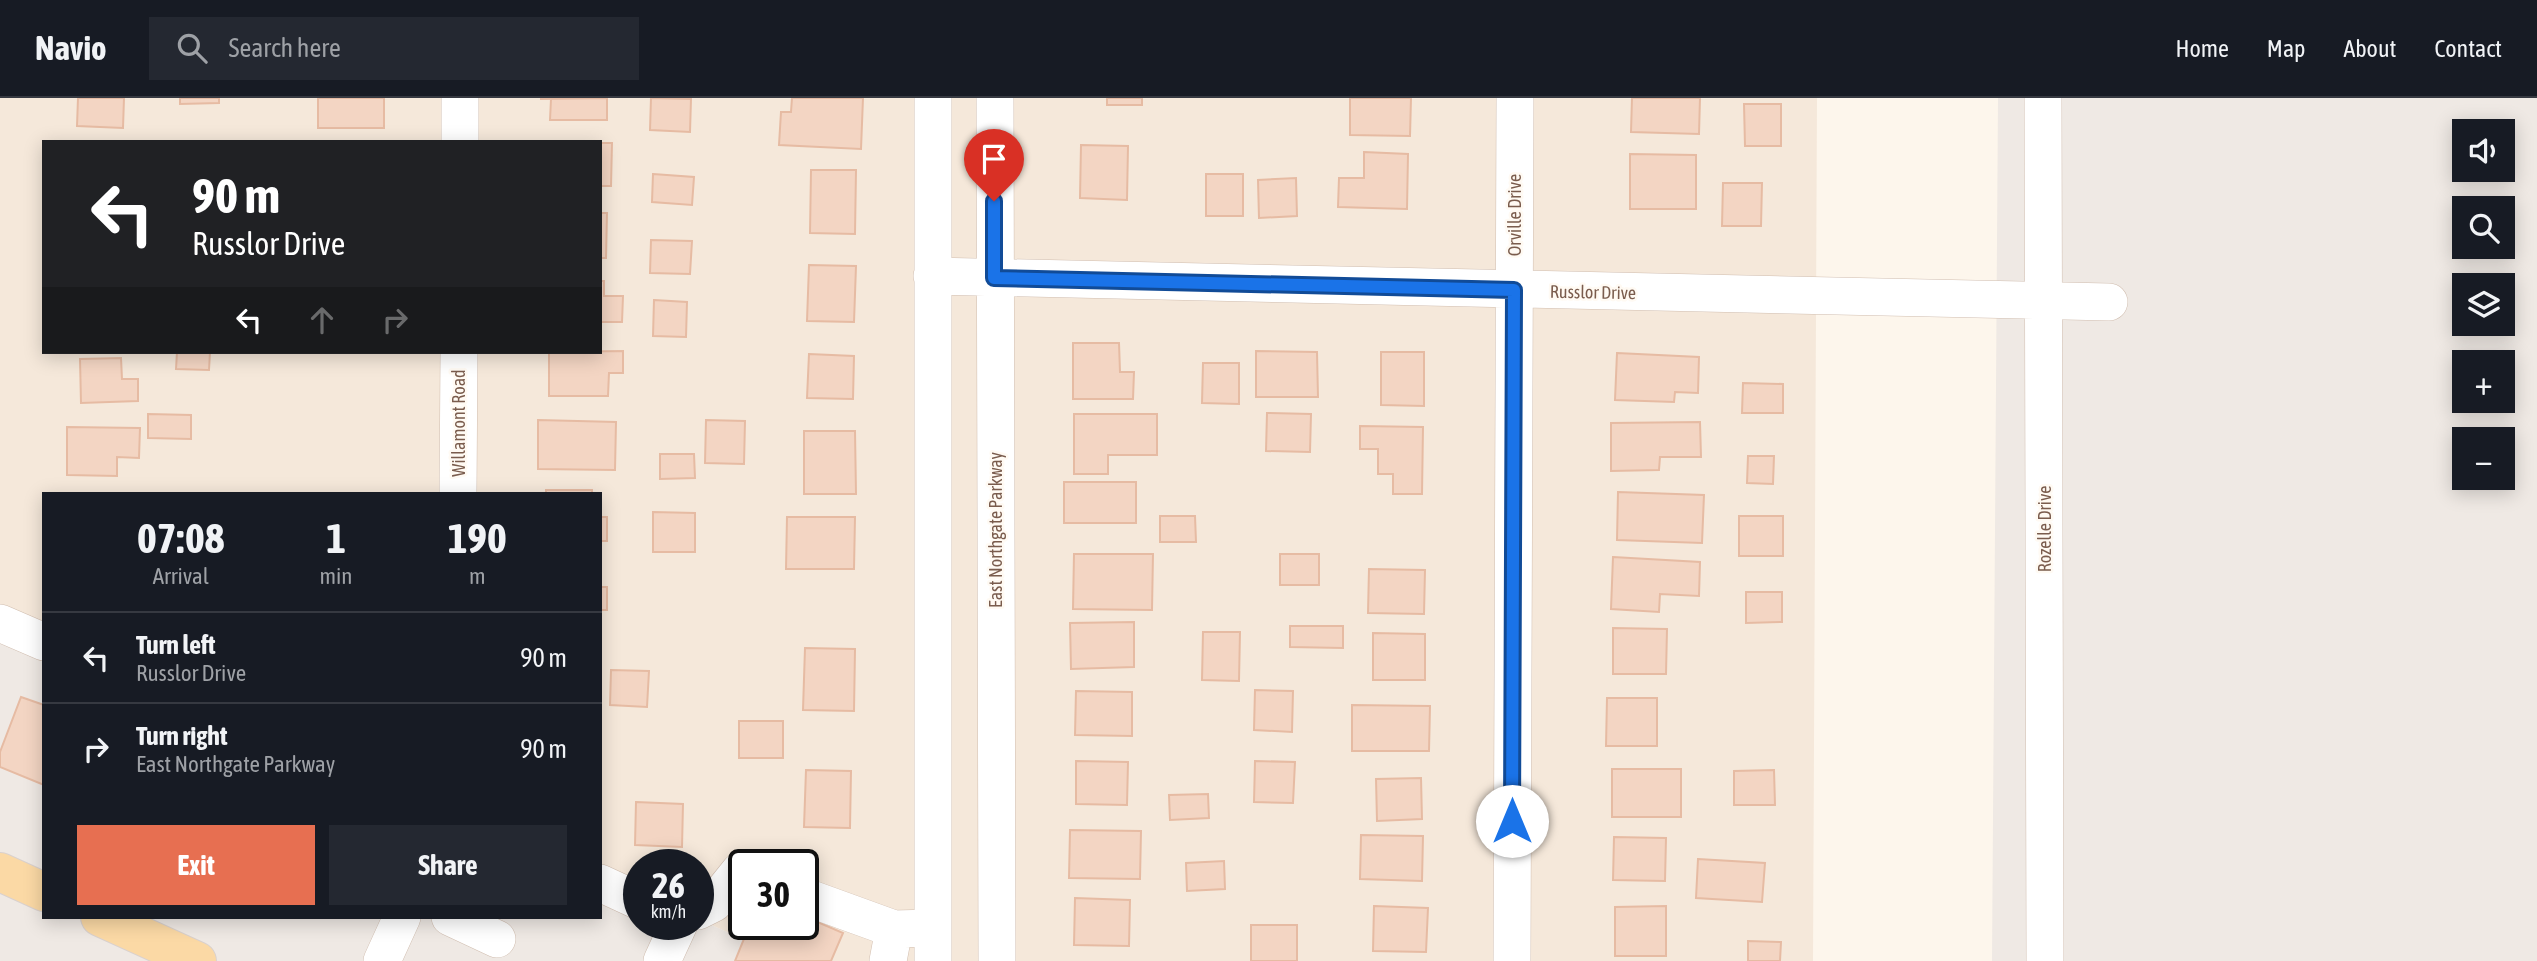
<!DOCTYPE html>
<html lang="en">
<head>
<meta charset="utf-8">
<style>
	:root { --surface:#171b24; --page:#242831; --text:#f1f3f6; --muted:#9ea1a6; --line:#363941; --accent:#e76f51 }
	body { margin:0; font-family:"Asap Condensed",sans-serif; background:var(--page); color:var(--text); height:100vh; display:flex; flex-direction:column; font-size:26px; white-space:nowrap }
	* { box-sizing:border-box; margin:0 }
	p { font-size:23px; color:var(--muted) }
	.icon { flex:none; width:38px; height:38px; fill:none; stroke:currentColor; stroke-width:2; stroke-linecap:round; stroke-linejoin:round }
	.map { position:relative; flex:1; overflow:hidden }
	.panel { position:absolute; left:42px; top:394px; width:560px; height:427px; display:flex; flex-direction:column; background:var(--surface); border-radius:0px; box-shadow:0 4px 18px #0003 }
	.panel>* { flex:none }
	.hud { position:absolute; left:42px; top:42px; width:560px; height:214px; border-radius:0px; box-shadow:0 4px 18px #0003; background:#202124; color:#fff; overflow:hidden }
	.tools { position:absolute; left:2452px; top:21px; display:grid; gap:14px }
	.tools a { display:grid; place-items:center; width:63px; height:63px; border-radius:0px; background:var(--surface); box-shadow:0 4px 18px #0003; font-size:35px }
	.speed { position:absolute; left:623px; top:751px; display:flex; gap:14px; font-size:35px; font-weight:700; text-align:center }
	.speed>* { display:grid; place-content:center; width:91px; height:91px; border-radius:50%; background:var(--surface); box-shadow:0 4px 18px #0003; line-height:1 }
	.speed small { font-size:18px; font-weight:400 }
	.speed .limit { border:4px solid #111; border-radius:10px; background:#fff; color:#111 }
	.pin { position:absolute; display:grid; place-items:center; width:60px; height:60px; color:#fff; margin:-72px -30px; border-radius:50% 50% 50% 0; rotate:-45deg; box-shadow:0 0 7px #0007 }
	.pin .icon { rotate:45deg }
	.me { position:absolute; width:77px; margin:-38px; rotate:0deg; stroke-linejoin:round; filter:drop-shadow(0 0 5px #0008) }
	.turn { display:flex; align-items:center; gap:24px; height:147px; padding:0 35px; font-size:32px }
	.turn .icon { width:91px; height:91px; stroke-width:2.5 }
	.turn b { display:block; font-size:49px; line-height:60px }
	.lanes { display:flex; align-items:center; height:66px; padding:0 35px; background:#0003; justify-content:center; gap:35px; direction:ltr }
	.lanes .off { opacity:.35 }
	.eta { display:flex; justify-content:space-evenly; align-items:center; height:119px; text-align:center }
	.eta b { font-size:42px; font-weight:700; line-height:49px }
	.button { display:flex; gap:14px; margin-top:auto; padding:14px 35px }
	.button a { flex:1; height:80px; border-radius:0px; background:var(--accent); color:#fff; font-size:28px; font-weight:700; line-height:80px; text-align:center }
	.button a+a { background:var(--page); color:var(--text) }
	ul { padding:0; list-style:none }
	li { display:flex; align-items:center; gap:21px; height:91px; padding:0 35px; border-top:2px solid var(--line) }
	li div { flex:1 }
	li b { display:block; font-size:26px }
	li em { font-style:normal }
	header { display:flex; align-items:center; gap:42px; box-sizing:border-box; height:98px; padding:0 35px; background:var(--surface); border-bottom:2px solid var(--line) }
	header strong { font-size:33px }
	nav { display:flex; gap:38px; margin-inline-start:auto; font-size:24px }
	.search { width:490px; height:63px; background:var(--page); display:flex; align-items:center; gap:18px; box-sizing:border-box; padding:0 24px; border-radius:0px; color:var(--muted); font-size:26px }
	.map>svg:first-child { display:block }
	.residential { fill:#f5e8da; fill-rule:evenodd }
	.industrial { fill:#efe9e4; fill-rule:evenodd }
	.building { fill:#f3d5c3; stroke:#e6bba3; stroke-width:2 }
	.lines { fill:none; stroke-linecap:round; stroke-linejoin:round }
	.minor-casing { stroke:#d1beb0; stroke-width:38 }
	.major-casing { stroke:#dad1cd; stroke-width:40 }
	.minor { stroke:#fff; stroke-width:37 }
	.major { stroke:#fbd9a5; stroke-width:38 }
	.route-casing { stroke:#114b97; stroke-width:18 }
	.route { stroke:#1a73e8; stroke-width:12 }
	.labels { text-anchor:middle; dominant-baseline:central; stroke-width:5; stroke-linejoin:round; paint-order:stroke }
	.street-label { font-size:18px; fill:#7a5c4d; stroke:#fffaf3 }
</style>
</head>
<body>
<header>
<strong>Navio</strong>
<div class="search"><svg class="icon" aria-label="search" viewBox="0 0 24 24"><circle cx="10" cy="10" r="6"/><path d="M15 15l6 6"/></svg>Search here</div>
<nav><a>Home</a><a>Map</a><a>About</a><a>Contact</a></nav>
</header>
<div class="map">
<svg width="2537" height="863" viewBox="0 0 2537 863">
	<rect width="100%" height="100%" fill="#fdf6ec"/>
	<path class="residential" d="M0,0H1817L1813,863H792L698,821V766H639V794L600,777V396H44V527L0,507ZM44,44H600V254H44ZM744,766H803V826H744Z"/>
	<path class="industrial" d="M1998,0H2537V863H1992ZM2464,33H2502V72H2464ZM2464,110H2502V149H2464ZM2464,187H2502V226H2464ZM2464,264H2502V303H2464ZM2464,341H2502V380H2464Z
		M0,507L44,527V819H600V777L639,794V826H698V821L792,863H0Z"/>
	<path class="building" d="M78,0H124L123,30L77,28Z
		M180,0H219V5L180,6Z
		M318,0H384V30H318Z
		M607,0V22H550L551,1H540Z
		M651,0L691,1L690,34L650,32Z
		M792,0H863L861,51L779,47L781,14H791Z
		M1107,0H1142V7H1107Z
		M1350,0H1411L1410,38L1350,37Z
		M1632,0H1700L1699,36L1631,34Z
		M1744,6H1781V48H1745Z
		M600,45H612L611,88H600Z
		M1081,47L1128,48L1127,102L1080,100Z
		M1364,54L1408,56L1407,111L1338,109L1339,80H1364Z
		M1630,56L1696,57V111H1630Z
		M811,72H856L855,136L810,135Z
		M653,76L694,79L692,107L652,104Z
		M1206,76H1243V118H1206Z
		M1296,80L1297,118L1259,120L1258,82Z
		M1723,85H1762L1761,128H1722Z
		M600,115H607L606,160H600Z
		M651,142L692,143L690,176L650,175Z
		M809,167L856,168L854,224L807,223Z
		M600,183H604V198H623L622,224H600Z
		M654,202L687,204L686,239L653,238Z
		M1073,245H1119L1120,274H1134L1133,301H1073Z
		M623,253V275H609L608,298H549V254Z
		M1256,253L1317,254L1318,299H1256Z
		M177,254H210L209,272L176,271Z
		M1381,254H1424V308L1381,307Z
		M1617,255L1699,259L1698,295L1675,294L1674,304L1615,302Z
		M809,256L854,258L853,301L807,300Z
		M121,260L122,281H138V303L81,305L80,261Z
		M1203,265H1239V306L1202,305Z
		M1743,285L1783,286V315H1742Z
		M1267,315L1311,316L1310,354L1266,353Z
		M148,316L191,317V341L148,340Z
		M1074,316H1157V357H1108V376H1074Z
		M538,322L616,324L615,372L538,371Z
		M706,322L745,323L744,366L705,365Z
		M1700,324L1701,359H1660L1659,372L1611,373V325Z
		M1360,328L1423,329L1422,396H1393V376H1378V351H1360Z
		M67,329L140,330L139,360L117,359V378L67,377Z
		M804,333H855L856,396H804Z
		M660,356H694L695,380L660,381Z
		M1748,358H1774L1773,386L1747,385Z
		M1064,384H1136V425H1064Z
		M546,392H592V396H546Z
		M1618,394L1704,397L1702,445L1617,442Z
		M653,414L695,415V454H653Z
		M1160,418H1195L1196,444H1160Z
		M1739,418H1783V458H1739Z
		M600,419H607V443H600Z
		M787,419H855L854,471H786Z
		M1074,456H1153L1152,512L1073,511Z
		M1280,456H1319V487H1280Z
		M1613,459L1700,464L1699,498L1660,496L1659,514L1611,511Z
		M1369,471L1425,472L1424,516L1368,515Z
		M600,489H607V512H600Z
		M1746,494H1782V524L1746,525Z
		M1134,524V569L1071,571L1070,525Z
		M1290,528H1343V550L1290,549Z
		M1613,530L1667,531L1666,576H1613Z
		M1203,534H1240L1239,583L1202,582Z
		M1373,535L1425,536V582H1373Z
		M805,550L855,551L854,613L803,612Z
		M611,572L649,573L647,609L610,607Z
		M1255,592L1293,593L1292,634L1254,632Z
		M1076,593L1132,594V638L1075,637Z
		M21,599L44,607V687L0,669V654Z
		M1607,600H1657V648H1606Z
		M1352,607L1430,608L1429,653H1352Z
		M739,623H783V660H739Z
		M1076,663L1128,664L1127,707L1076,706Z
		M1255,663L1295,664L1293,705L1254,704Z
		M1612,671H1681V719H1612Z
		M806,672L851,673L850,730L804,729Z
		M1774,672L1775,707H1734V673Z
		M1421,680L1422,721L1377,723L1376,681Z
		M1208,696L1209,720L1170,722L1169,697Z
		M636,704L683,706L682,749L635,747Z
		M1070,732L1141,733L1140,781L1069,780Z
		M1361,737L1423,738L1422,783L1360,781Z
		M1614,739L1666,740L1665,783L1613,782Z
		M1698,761L1765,765L1762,804L1696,800Z
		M1224,763L1225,791L1187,793L1186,765Z
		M1075,800L1130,802L1129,848L1074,847Z
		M1374,808L1428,810L1426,854L1373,853Z
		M1666,808V858H1615V809Z
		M806,819L843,835L831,863H735L750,826H780L800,835Z
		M1251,827H1297V863H1251Z
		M1748,843L1781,844L1780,863H1748Z"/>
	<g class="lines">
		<g class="minor-casing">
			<path id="minor" d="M933,0V863
				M995,0L997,863
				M2043,0L2045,863
				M460,44V0
				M932,178L2109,204
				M458,396L459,254
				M0,525L44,544
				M600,785L639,803
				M803,798L894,831L933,830
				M698,813L714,805L739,774L744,776
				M450,819L497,841
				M382,863L402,819
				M662,863L679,826
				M888,863L894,831
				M1512,863L1515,0"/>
		</g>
		<g class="major-casing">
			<path id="major" d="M0,774L44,794
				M100,819L197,863"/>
		</g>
		<use href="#minor" class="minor"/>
		<use href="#major" class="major"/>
	</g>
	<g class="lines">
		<g class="route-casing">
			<path id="route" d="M994,103V180L1514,192L1512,723"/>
		</g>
		<use href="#route" class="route"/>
	</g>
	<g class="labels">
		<g class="street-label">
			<text transform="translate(1514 117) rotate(-90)">Orville Drive</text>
			<text transform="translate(1593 194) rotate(1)">Russlor Drive</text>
			<text transform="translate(458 325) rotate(-90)">Willamont Road</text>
			<text transform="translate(2044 431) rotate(-90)">Rozelle Drive</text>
			<text transform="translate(995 432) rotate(-90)">East Northgate Parkway</text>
		</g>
	</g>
</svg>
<div class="tools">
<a><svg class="icon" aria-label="sound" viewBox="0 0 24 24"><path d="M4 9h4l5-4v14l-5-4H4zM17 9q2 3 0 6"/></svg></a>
<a><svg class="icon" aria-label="search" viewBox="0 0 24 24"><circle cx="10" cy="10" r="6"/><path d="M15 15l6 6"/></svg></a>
<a><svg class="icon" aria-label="layers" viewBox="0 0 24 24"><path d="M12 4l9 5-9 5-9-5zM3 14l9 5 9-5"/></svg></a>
<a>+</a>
<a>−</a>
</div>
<div class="speed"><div>26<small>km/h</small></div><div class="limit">30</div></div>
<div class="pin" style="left:994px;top:103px;background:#d93025"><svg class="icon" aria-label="arrive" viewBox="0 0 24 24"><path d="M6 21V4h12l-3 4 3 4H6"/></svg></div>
<svg class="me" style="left:1512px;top:723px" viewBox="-20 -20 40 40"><circle r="19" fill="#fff"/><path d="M0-13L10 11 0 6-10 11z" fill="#1a73e8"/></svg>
<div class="hud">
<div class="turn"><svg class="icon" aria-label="left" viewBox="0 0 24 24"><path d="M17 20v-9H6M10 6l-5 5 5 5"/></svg><div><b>90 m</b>Russlor Drive</div></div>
<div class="lanes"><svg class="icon" aria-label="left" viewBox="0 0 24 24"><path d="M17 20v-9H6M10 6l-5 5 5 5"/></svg><svg class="icon off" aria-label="ahead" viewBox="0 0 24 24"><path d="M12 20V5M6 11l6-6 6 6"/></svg><svg class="icon off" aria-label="right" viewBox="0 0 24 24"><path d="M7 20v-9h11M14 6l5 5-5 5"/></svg></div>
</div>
<section class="panel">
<div class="eta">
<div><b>07:08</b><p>Arrival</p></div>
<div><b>1</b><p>min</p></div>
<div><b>190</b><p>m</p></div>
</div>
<ul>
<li><svg class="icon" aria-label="left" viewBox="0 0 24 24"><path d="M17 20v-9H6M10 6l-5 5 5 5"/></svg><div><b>Turn left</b><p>Russlor Drive</p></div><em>90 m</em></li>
<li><svg class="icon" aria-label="right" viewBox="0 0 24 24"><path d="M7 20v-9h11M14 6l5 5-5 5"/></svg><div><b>Turn right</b><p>East Northgate Parkway</p></div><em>90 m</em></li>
</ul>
<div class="button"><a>Exit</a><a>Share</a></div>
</section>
</div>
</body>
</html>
